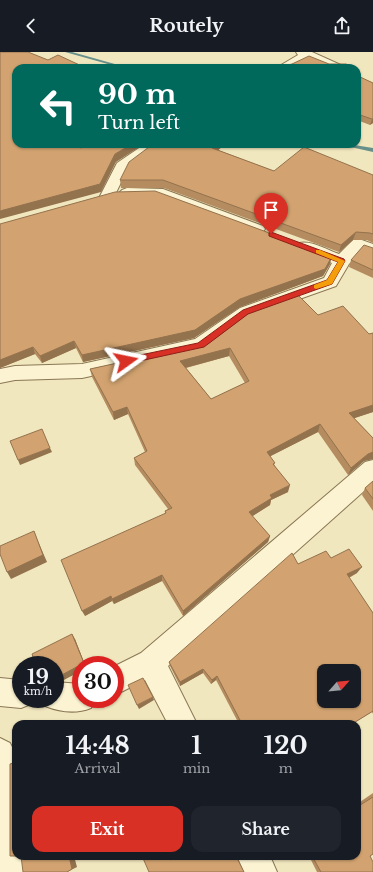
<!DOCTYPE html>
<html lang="en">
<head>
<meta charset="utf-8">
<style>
	:root { --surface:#171b24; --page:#20242c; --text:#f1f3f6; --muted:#9ea1a6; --accent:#d93025 }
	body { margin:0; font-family:"Libre Baskerville",serif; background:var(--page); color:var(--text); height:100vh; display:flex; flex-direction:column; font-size:15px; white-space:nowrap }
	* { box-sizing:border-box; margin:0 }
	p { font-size:13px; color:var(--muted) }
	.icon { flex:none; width:22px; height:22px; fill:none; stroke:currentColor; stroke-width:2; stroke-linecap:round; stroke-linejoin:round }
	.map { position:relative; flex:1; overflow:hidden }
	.sheet { position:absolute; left:12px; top:668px; width:349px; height:140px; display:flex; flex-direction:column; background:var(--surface); border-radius:12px; box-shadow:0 1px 3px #0004 }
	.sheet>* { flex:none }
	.top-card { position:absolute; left:12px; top:12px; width:349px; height:84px; border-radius:12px; box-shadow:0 1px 3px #0004; background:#00695c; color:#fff; overflow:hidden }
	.needle { width:26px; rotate:63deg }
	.buttons { position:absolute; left:317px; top:612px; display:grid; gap:8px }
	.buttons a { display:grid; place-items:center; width:44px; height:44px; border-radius:8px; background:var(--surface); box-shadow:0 1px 3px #0004; font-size:20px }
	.speed { position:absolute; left:12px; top:604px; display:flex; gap:8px; font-size:20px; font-weight:700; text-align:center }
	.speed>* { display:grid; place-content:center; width:52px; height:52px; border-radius:50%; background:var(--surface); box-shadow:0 1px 3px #0004; line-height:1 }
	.speed small { font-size:10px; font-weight:400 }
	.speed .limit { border:6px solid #d22; background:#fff; color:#111 }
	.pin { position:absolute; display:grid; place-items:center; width:34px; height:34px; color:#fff; margin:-41px -17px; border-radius:50% 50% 50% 0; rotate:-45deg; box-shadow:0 0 4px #0007 }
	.pin .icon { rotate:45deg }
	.me { position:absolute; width:44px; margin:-22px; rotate:78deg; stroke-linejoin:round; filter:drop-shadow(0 0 3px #0008) }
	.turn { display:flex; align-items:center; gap:14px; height:84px; padding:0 20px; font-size:18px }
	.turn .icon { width:52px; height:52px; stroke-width:2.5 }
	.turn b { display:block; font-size:28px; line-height:34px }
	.eta { display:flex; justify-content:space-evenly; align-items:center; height:68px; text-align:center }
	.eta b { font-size:24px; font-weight:700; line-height:28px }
	.cta { display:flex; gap:8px; margin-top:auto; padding:8px 20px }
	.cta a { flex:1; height:46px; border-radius:12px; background:var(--accent); color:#fff; font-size:16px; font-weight:700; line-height:46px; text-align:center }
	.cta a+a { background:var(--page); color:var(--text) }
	header { display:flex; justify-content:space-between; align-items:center; height:52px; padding:0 20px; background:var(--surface); font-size:18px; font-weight:700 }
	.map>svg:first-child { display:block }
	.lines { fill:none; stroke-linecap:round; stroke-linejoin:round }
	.stream { fill:#68908b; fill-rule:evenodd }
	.minor-casing { stroke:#8a7755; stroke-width:2 }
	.minor { fill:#fbf3d1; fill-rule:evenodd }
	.wall { fill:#b58c60; fill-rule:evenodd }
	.shaded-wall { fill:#93724e }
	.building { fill:#d2a370; stroke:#93724e; fill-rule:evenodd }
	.route { fill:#d93025; stroke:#8d1f18 }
	.slow { fill:#f59e0b }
</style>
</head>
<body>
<header><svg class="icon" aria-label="back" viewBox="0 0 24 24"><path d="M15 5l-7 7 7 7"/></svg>Routely<svg class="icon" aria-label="share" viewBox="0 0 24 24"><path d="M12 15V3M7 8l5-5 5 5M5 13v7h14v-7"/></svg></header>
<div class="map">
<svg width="373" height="820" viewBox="0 0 373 820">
	<rect width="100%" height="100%" fill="#f1e7be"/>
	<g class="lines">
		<path class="stream" d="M65,0H72L129,16H122Z
			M337,92H348L373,96V100Z"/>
		<g class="minor-casing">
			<path id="minor" d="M296,0H312L343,14L345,16H329L308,7L291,16H276L298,3Z
				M145,92H161L128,116L113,147H103L100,144L117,111Z
				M127,136L163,137L263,174L265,177L263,180L257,182L251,180L156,145L122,144L119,141L122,138Z
				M359,187L373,192V203L361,199L349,212L336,234L252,264L208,298L201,300L82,326L15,328L0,331V317L15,314L82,312L195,287L240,256L324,226L332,211L299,199L297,195L299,191C312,188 327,198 339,202L353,188Z
				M373,408V431L168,614L197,672H168L145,628L115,643V614L141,601L365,410Z
				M0,626L21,628V647H33L31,652L21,656L0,654Z
				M55,630L81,632V647H95L91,656C76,662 60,660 45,654L42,647H55Z
				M0,686L10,691L15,701L16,804H27L29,820H0Z
				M237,804H270L277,820H244Z"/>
		</g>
		<use href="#minor" class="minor"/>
	</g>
	<path class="wall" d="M357,19L358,24L373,31V71L370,73L357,68Z
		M218,98L274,119L373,123V191L367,188H353L339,200L164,136H121L120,128Z
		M0,172L330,212L323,224L240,255L194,286L83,310L76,296L42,311L35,302L0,316Z
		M373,196V226L349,215L351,208Z
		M318,263L369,282L373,281V360L354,366L373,386V407L364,409L348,423L318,380L270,404L288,440L271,448L270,453L252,464L270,484L268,490L183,564L162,529L114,552L112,549L85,564L165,461V459L168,457L135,413L134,406L145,400L128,362L114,368L92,325L90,317L209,291ZM229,304L245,331L211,347L186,316Z
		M373,429V459L362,443L365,436Z
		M331,506L357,521L349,526L373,561V662L372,660L352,672H239L216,628L211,632L203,621L180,634L170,614L169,610L298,512Z
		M75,587L85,613H81L62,629H55V613Z
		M373,741V802L370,804L373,820H317L309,804H357V752Z"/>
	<path class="shaded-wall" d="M372,67H373V71L370,73Z
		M132,92H144L116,110L101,140L0,167V159L115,102Z
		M217,92H225L212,104V96Z
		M356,180L353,188L339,200L341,193Z
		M332,204L330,212L323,224L240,255L194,286L83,310L82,303L240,247Z
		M74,289L76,296L42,311L40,304Z
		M33,295L35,302L0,316V308Z
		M230,296L229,304L181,317L180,309Z
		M373,353V360L346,369L349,361Z
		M127,355L128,362L114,368L113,360Z
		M320,372L318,380L265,407L267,400Z
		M50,396L52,400L20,413L18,408Z
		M373,400V407L364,409L348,423L351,416L368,402Z
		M290,433L288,440L271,448L270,453L248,467L249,460L270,443Z
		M34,479L37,487L47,510L11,527L7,520Z
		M270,484L268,490L183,564V559Z
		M362,515L357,521L342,529L347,522Z
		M162,523V529L114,552L112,547Z
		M111,544L112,549L85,564L82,559Z
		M72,582L75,587L85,613H81V619L62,629L58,625Z
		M203,617V621L180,634V630Z
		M217,624L216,628L211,632L212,628Z
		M153,645L154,648L139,657L137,653Z
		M69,804H74L77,815L67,820Z"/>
	<path class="building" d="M0,0H28L48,8L58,3L86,16H16V92H74L81,96L88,92H132L115,102L100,132L0,159Z
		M309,4L329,12H346L356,16H278L280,15L292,12Z
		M357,19L358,24L373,31V67H372L357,62Z
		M153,92H217L212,96L274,119L304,95L373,123V182L370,181L356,180L341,193L163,128H120L129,110Z
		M155,139L332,204L325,217L240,247L195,278L82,303L74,289L40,304L33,295L0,308V172L115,140Z
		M364,193L373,196V218L351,208Z
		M297,242L318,263L343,254L369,282L373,281V353L349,361L373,386V400L368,402L351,416L320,372L267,400L275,411L273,412L290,433L270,443L272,446L249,460L270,484L183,559L162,523L112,547L111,544L82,559L61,508L166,461L165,459L172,456L134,406L147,399L127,355L113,360L90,317L209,291L254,257ZM230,296L249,329L211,347L180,309Z
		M42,377L50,396L18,408L10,389Z
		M373,429V447L365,436Z
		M34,479L43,503L7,520L0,502V494Z
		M349,497L362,515L347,522L373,561V659L352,672H242L217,624L212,628L203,617L180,630L169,610L292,501L298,512L326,499L331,506ZM324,619H354V649H324Z
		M72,582L84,611L58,625H55V613H36L32,602Z
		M143,626L153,645L137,653L128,633Z
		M16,710V804H69L72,817L67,820H23L21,804H10V712Z
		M373,745V802L370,804L373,810V820H321L312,804H357V755Z
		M142,804H169L170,808L176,804H236L244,820H149Z"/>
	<path class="route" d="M271,180L344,207L345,209L332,232L248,262L204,295L126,312L123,311L122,309L126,306L198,291L243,258L327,228L338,210L269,184V181Z"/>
	<path class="slow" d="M316,198H320L345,209L332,232L316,237L314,236V233L327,228L338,210L316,201Z"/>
</svg>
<div class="buttons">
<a><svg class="needle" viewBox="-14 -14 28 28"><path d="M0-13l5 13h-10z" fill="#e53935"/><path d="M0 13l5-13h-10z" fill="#9ea1a6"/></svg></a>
</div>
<div class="speed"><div>19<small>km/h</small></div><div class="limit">30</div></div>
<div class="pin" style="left:271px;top:182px;background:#d93025"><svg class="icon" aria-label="arrive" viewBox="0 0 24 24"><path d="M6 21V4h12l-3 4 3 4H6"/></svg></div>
<svg class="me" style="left:126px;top:309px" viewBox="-20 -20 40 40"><path d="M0-17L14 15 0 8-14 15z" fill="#d93025" stroke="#fff" stroke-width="4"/></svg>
<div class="top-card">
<div class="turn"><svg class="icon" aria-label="left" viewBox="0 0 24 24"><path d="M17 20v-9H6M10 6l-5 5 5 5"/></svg><div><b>90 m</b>Turn left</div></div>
</div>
<section class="sheet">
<div class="eta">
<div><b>14:48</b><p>Arrival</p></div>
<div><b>1</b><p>min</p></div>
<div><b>120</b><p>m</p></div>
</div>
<div class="cta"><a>Exit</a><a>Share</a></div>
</section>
</div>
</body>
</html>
